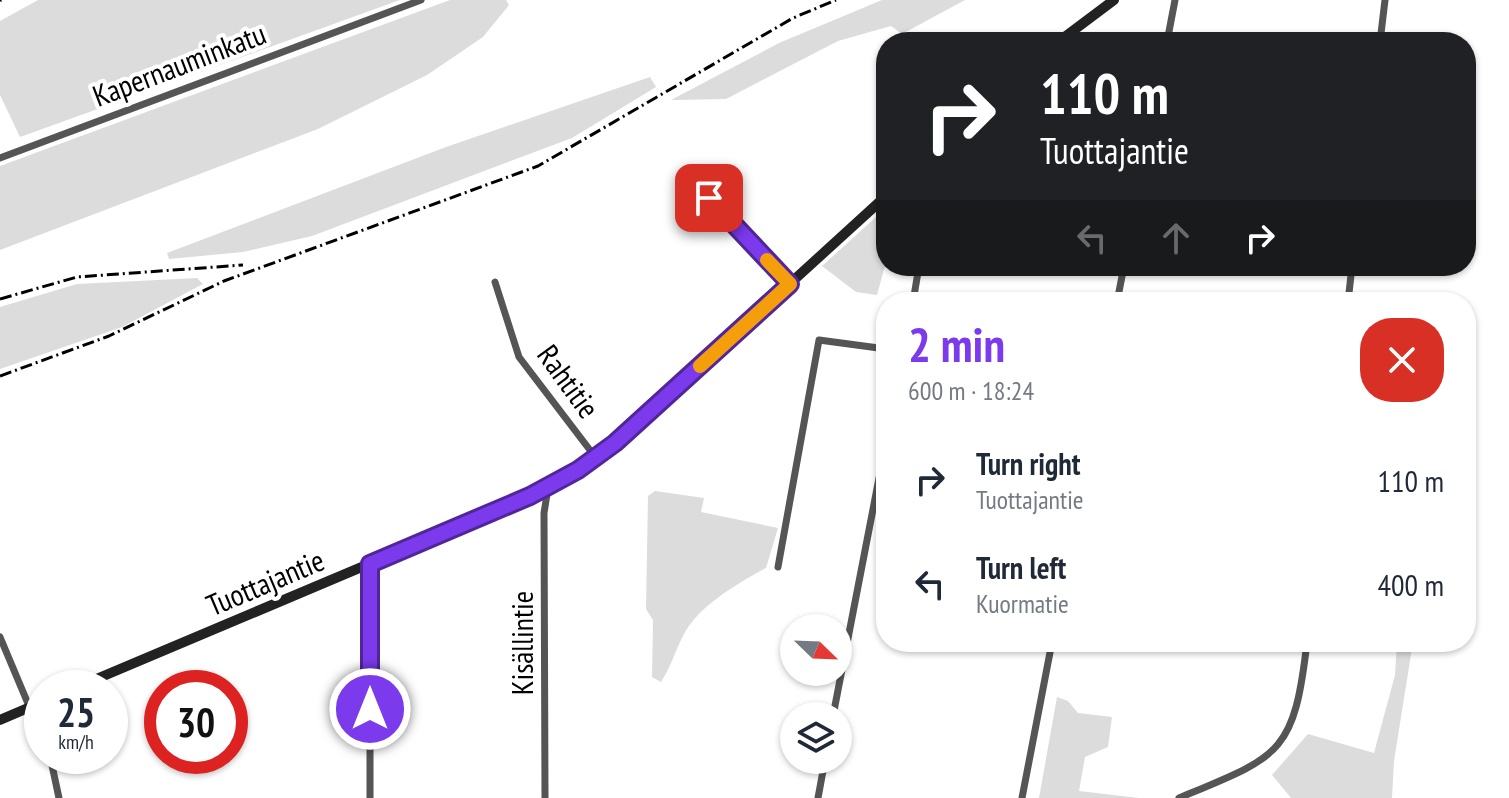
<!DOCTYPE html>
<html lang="en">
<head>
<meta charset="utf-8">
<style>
	:root { --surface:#fff; --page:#f2f2f3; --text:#1f2937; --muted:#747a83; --accent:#7c3aed }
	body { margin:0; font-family:"PT Sans Narrow",sans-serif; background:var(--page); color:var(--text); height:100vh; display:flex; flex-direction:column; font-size:30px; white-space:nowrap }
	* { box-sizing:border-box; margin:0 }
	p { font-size:26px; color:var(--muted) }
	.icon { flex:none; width:44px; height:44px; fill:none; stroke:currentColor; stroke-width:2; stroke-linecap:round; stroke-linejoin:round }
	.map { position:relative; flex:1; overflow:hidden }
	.drawer { position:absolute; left:876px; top:292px; width:600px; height:360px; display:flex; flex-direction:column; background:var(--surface); border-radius:32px; box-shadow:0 2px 6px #0004 }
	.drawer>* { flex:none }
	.top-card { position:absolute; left:876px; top:32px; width:600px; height:244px; border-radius:32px; box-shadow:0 2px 6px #0004; background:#202124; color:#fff; overflow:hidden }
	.needle { width:52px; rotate:113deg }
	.controls { position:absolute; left:780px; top:614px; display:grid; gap:16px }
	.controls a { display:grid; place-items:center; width:72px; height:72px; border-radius:50%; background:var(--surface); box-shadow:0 2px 6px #0004; font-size:40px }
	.speed { position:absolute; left:24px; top:670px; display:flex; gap:16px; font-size:40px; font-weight:700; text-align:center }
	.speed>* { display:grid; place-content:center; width:104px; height:104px; border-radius:50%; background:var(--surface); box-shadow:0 2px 6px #0004; line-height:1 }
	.speed small { font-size:20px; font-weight:400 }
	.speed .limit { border:12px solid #d22; background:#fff; color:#111 }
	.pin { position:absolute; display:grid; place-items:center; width:68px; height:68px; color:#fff; margin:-34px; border-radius:16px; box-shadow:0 4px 12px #0006 }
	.me { position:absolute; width:88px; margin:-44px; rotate:0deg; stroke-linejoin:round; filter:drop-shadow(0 0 6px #0008) }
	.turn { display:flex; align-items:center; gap:28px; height:168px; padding:0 32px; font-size:36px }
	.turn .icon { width:104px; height:104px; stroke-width:2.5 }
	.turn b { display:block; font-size:56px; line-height:68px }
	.lanes { display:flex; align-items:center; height:76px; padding:0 32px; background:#0003; justify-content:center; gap:40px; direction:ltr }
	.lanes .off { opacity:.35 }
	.round { display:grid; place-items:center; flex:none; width:84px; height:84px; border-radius:32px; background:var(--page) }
	.overview { display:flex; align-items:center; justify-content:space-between; height:136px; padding:0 32px }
	h1 { font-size:48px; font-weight:700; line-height:60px; color:var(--accent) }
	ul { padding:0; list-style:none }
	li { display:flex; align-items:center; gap:24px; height:104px; padding:0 32px }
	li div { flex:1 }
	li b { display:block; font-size:30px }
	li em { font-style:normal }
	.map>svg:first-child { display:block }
	.green { fill:#dcdcdc }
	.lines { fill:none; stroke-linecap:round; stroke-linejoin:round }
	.street { stroke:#555; stroke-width:7 }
	.secondary { stroke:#222; stroke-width:10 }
	.rail { stroke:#000; stroke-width:3; stroke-dasharray:12 4 2 4; stroke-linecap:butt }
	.route-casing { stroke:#51269a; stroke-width:20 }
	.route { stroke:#7c3aed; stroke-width:14 }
	.slow { stroke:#f59e0b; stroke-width:14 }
	.labels { text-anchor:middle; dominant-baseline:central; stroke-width:8; stroke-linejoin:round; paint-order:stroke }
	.street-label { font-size:30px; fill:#000; stroke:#fff }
</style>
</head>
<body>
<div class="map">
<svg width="1509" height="798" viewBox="0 0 1509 798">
	<rect width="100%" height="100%" fill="#fff"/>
	<path class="green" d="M38,0H400L20,137L0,95V21Z
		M450,0H506L509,5L483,37L427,75L318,129L0,250V166Z
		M882,0H965L902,34L891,26L838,41L726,99L671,100L779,43Z
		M650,77L656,87L572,138L312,236L243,252L169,259L167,253L446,147Z
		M886,208V262L877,295L856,292L822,266Z
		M197,278L203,284L122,327L0,369V307L77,284Z
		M655,491L704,498L701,512L778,528L766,568C737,584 698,606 683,636C675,651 671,667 661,682L652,677L653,620L646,609L648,496Z
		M1397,642H1413L1394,761L1392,798H1291L1272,775L1308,734L1374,753L1395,675Z
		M1057,697L1068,701L1078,713L1112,717L1108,747L1085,757L1079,791L1139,798H1039Z"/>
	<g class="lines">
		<path class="street" d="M1167,42L1175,0
			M1380,42L1385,0
			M0,158L421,0
			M709,198L790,284
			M495,282L519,357L596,458
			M913,302L919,266
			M1117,302L1124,266
			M1348,302L1352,266
			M370,564V798
			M778,567L819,340L886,349
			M0,637L42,737
			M833,716L886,442
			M50,756L59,798
			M545,798L544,513L548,488
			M818,798L825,760
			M1022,798L1052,642
			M1179,798C1280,756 1294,755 1307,642"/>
		<path class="secondary" d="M1058,42L1114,0
			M75,688L530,496L578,470L615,443L886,196
			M0,720L42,702"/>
		<path class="rail" d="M0,1L1,0
			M0,299L77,277L243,265
			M0,376L109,336L224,281L538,166L793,18L836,0"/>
	</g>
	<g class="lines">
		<g class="route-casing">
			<path id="route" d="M370,709V564L530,496L578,470L615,443L790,284L709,198"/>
		</g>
		<use href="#route" class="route"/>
		<path class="slow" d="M700,366L790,284L767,260"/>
	</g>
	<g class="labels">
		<g class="street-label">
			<text transform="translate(179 64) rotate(-21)">Kapernauminkatu</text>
			<text transform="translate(569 381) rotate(54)">Rahtitie</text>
			<text transform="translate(265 582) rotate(-23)">Tuottajantie</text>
			<text transform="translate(521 643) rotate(-90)">Kisällintie</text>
		</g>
	</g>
</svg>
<div class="controls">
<a><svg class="needle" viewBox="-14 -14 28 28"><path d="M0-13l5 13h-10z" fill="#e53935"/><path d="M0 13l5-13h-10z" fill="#747a83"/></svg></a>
<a><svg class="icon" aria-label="layers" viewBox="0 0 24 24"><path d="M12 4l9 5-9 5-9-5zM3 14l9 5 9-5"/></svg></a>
</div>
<div class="speed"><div>25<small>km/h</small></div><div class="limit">30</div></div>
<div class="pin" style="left:709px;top:198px;background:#d93025"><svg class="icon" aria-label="arrive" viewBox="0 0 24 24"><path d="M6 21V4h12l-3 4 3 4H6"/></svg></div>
<svg class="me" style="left:370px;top:709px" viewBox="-20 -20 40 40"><circle r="17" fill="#7c3aed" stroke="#fff" stroke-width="3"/><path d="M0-11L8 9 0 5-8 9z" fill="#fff"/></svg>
<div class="top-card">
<div class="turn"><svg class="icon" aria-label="right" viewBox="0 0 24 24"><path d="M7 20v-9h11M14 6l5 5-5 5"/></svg><div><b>110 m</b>Tuottajantie</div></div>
<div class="lanes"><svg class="icon off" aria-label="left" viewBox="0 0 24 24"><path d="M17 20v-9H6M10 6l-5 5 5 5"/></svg><svg class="icon off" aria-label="ahead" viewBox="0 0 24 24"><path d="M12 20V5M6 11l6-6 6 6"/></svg><svg class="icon" aria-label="right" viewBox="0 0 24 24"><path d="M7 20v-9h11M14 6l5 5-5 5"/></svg></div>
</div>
<section class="drawer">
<div class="overview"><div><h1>2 min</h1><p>600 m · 18:24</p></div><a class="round" style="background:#d93025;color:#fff"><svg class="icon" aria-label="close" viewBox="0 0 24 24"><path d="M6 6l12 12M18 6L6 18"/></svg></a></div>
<ul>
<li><svg class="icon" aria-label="right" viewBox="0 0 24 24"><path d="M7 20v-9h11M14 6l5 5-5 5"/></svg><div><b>Turn right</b><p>Tuottajantie</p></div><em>110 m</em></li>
<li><svg class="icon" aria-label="left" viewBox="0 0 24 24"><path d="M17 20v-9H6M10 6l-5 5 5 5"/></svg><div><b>Turn left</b><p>Kuormatie</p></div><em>400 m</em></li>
</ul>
</section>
</div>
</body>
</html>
